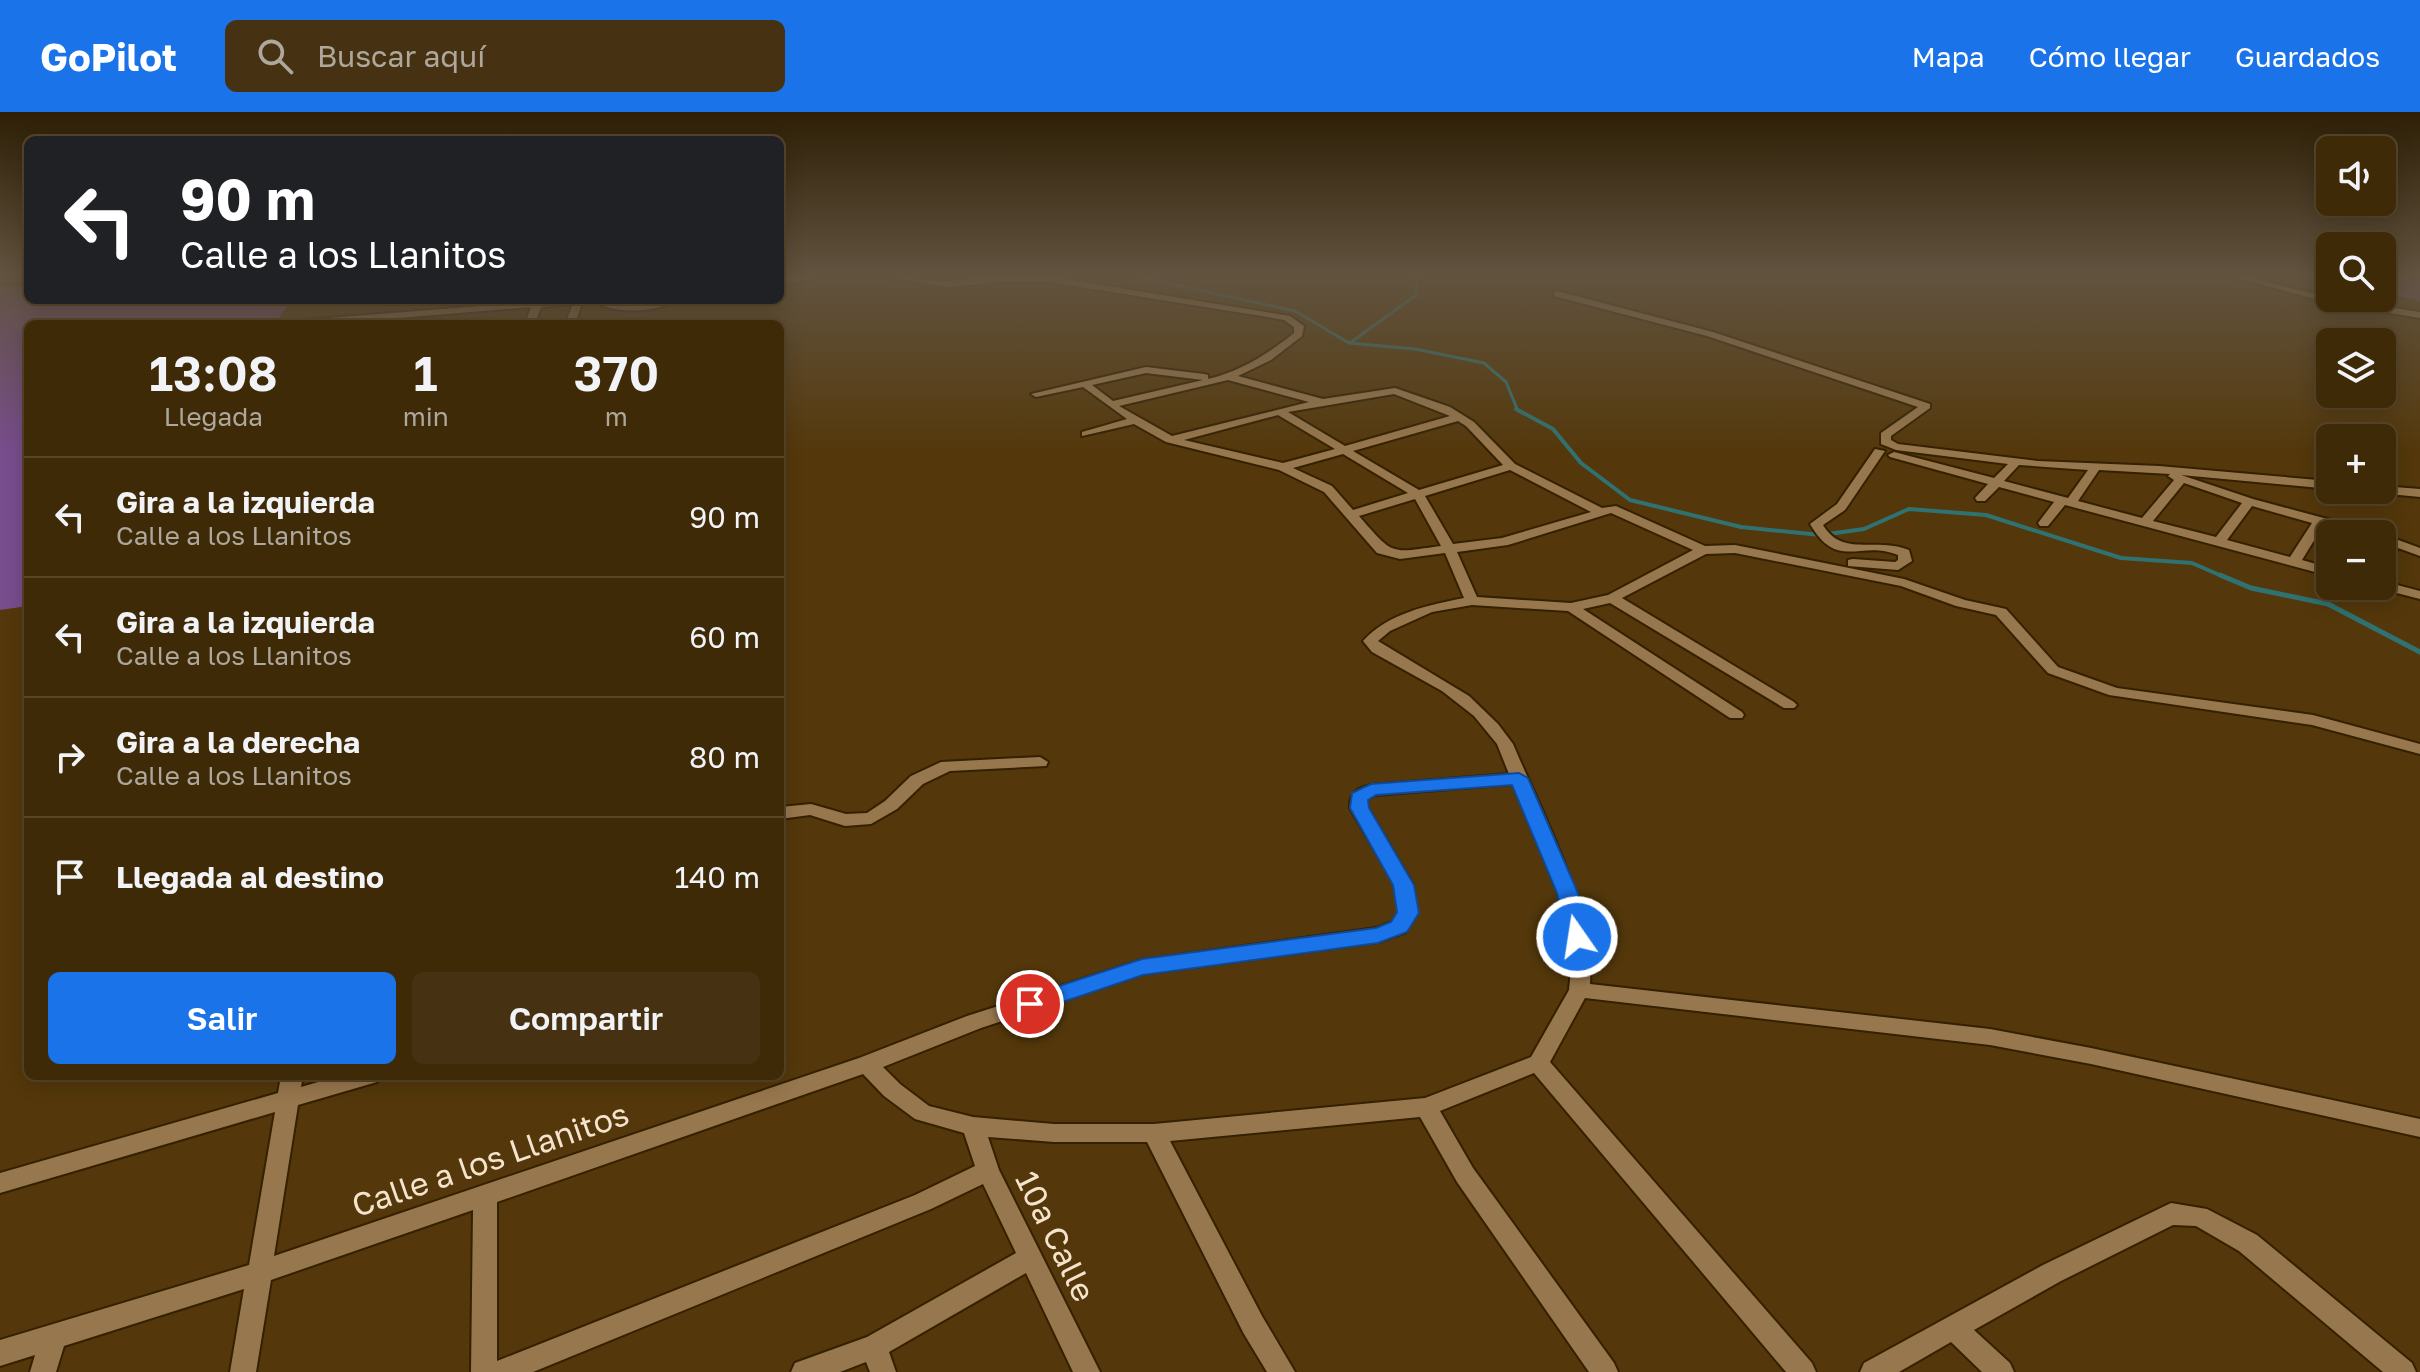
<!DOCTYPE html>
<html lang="es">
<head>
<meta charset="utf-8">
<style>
	:root { --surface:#3f2a08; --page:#463212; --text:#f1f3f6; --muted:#ada79c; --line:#584629; --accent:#1a73e8 }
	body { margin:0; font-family:"Golos Text",sans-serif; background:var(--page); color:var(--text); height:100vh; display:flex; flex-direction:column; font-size:30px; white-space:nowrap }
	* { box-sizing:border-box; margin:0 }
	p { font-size:26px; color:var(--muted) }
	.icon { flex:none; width:44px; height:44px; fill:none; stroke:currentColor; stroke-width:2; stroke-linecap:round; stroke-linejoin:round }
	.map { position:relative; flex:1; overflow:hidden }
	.sheet { position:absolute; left:24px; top:208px; width:760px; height:760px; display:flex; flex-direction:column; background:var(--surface); border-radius:12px; box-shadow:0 4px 20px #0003,0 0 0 2px var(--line) }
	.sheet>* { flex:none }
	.guide { position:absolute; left:24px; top:24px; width:760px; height:168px; border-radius:12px; box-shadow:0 4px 20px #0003,0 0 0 2px var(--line); background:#202124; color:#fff; overflow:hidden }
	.tools { position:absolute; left:2316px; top:24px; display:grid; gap:16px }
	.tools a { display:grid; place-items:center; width:80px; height:80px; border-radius:12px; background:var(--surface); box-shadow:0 4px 20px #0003,0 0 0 2px var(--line); font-size:40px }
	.pin { position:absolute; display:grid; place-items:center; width:68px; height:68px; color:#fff; margin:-34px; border:4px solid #fff; border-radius:50%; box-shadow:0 2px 8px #0007 }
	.me { position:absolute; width:88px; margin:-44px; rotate:347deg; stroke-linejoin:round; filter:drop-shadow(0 0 6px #0008) }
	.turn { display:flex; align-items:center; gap:28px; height:168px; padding:0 24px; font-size:36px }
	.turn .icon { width:104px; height:104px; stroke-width:2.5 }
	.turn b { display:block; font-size:56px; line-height:68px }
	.eta { display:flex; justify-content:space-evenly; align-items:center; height:136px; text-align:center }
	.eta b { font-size:48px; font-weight:600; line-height:56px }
	.action { display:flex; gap:16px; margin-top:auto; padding:16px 24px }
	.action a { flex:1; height:92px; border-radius:12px; background:var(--accent); color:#fff; font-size:32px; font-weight:600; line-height:92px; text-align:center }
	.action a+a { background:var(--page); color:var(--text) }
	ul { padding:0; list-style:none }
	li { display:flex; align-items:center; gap:24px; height:120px; padding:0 24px; border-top:2px solid var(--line) }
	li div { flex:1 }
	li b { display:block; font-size:30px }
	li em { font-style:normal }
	header { display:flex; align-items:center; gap:48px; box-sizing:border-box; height:112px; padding:0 40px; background:var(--accent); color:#fff }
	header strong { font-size:38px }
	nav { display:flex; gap:44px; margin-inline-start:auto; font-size:28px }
	.search { width:560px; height:72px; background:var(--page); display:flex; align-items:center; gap:20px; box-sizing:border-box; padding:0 28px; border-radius:12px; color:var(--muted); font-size:30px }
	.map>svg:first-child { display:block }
	.green { fill:#784d8d }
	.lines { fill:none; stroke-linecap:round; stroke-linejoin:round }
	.stream-far2 { stroke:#2f7271; stroke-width:3 }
	.stream-far1 { stroke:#2f7271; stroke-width:4 }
	.stream { stroke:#2f7271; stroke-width:5 }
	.street-casing { stroke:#352000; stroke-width:4 }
	.secondary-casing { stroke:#352000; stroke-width:4 }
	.street { fill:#97774d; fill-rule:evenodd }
	.secondary { fill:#97774d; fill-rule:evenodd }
	.route { fill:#1a73e8; stroke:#114b97; stroke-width:2 }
	.labels { text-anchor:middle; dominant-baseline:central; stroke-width:8; stroke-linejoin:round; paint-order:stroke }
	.near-street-label { font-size:32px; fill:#f5e4cd; stroke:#54380b }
</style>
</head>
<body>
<header>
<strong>GoPilot</strong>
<div class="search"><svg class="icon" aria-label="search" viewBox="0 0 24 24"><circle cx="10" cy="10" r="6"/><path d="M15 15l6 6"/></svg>Buscar aquí</div>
<nav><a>Mapa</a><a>Cómo llegar</a><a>Guardados</a></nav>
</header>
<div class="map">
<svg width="2420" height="1260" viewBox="0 0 2420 1260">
	<rect width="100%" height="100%" fill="#54380b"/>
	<path class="green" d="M2382,165H2420V189L2382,180Z
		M28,174V188H291L275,212H28V494L0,498V175Z"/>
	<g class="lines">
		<path class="stream-far2" d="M1139,165L1295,199L1349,231L1415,237L1484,251L1506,270L1518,299
			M1350,231L1416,183L1417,165"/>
		<path class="stream-far1" d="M1516,297L1553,317L1581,351L1630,388L1741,415L1821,423L1864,417L1909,397L1986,403L2121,446L2192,451L2224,465"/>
		<path class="stream" d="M2220,463L2251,476L2328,492L2420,540"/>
		<g class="street-casing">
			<path id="street" d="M798,165H822L780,173V167Z
				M885,165L947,169L995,165H1053L1290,204L1304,214L1302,224L1271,248L1238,264L1323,287L1395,276L1450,295L1474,310L1515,352L1602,396L1616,394L1705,434L1735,433L1904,467L1965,488L2006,497L2058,555L2117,576L2313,603L2420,632V642L2312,613L2109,583L2048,561L1996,503L1956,494L1901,474L1735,441L1706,442L1622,486L1794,590L1797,593L1794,596H1784L1610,491L1583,497L1742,600L1744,603L1742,606H1730L1568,499L1472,493L1432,500L1390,519L1378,529L1469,584L1498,612L1513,632C1541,699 1596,800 1590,872L1990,917L2091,936L2420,1007V1025L2091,952L1990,933L1585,886L1550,950L1812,1251L1816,1260H1786L1534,961L1440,999L1473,1056L1614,1251L1618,1260H1589L1457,1070L1420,1005L1170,1029L1262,1204L1295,1260H1267L1244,1222L1147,1030H1054L988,1025L999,1058L1100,1260H1073L1026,1161L889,1240L896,1260H870L866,1250L840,1260H791L795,1251L867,1225L1016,1141L983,1072L931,1097L533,1260H471L473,1098L271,1168L256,1260H230L244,1177L64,1234L56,1260H30L35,1243L0,1254V1228L249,1153L275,1000L0,1081V1061L278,981L281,964H303L301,975L339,964H380L377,970L298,993L274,1144L859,946L967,904L1142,848L1376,816L1392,810L1399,801L1395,773L1350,696C1349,681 1357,676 1371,673L1509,662L1497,632L1474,604L1442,579L1372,540L1363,529C1388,501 1429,493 1464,486L1445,441L1400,447L1377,441L1324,380L1279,358L1166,330L1134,312L1082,324V320L1127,307L1083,275L1036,285L1031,282L1146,255L1204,262L1208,263V267C1241,259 1268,242 1294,221V215L1284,208L1273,206L1049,170H1002L947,175ZM1146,261L1203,268L1113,289L1092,273ZM1228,268L1309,290L1172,324L1119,294ZM1394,282L1450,304L1345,334L1288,300ZM1278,303L1335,337L1283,351L1184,328ZM1458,309L1466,314L1503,353L1419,378L1353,339ZM1343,342L1408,381L1353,398L1332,374L1293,356ZM1510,358L1591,400L1502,426L1453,432L1425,384ZM1415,387L1441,434C1389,441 1394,444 1359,404ZM1611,401L1693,438L1608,483L1571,491L1477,485L1457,440L1508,433ZM1513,672L1558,781L1572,848L1569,878L1531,945L1425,986L1154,1012H1054L973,1005L929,994L900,972L883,955L981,916L1143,862L1378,830L1406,820L1417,801L1413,773L1368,696L1367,687L1375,683ZM863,962L884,984L915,1007L964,1021L975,1054L915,1083L497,1249V1090Z
				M2233,165H2248L2330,186L2420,200V206L2326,190Z
				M1557,179L1713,220L1930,292V296L1891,324V328L1898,332L2038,349L2159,354L2330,369V377L2181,363L2253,387L2372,419L2374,422H2354L2323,414L2302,448L2330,456V464L2065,393L2048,414H2040L2038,411L2054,390L1999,375L1985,389H1977L1975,386L1988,372L1890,345L1888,343L1894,340L1994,366L2008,352L1896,338L1881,332V321L1918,295L1707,224L1554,184V180ZM2019,353L2088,358L2068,386L2004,369ZM2099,358L2170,362L2168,364L2174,368L2142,406L2078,389ZM2184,371L2242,391L2216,425L2153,409ZM2252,394L2312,411L2290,445L2227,428Z
				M593,188L582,191L575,212H565L573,192L541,195L535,212H525L531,195L325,212L298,211L303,208L556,188Z
				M1875,337L1885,339L1845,398L1823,413C1843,446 1875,424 1909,438L1912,449L1898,458L1848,454V448L1853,447L1895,450L1898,448V443C1860,427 1838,460 1810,412L1837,392Z
				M2382,374L2420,377V385L2378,381L2376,378H2382Z
				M2382,422L2420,436V444L2398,436L2389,457L2382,461V442L2387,432L2382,430Z
				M2382,469L2420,479V487L2377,476L2376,474H2382Z
				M1040,645L1048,650L1046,654L950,659L923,672L897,697L871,712L845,714L810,703L780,707V695L811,692L846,702L867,701L885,689L911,664L941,650Z
				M2171,1091L2207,1097L2257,1123L2412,1251L2416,1260H2383L2239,1139L2196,1114L2173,1113L2061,1169L1974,1218L2010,1251L2014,1260H1982L1951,1230L1899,1260H1860L1864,1251L2043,1153Z"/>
		</g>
		<g class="secondary-casing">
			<path id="secondary" d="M591,188L625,191L675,188C655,202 611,202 591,188Z"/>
		</g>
		<use href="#street" class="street"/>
		<use href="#secondary" class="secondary"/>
	</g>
	<linearGradient id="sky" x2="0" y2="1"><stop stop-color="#2e1f06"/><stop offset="0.48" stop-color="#61533f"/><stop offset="1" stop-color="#61533f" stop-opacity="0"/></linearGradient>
	<rect width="2420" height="341" fill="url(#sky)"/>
	<path class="route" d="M1519,661L1528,666L1578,781L1588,825L1585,831H1570L1566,825L1557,781L1512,673L1376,683L1368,688L1369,696L1414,773L1419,801L1407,820L1378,831L1143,863L1030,901L1022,898L1019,892L1022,886L1142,847L1376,816L1391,810L1397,800L1393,773L1350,696L1352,681L1371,672Z"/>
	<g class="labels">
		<g class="near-street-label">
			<text transform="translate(490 1047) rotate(-19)">Calle a los Llanitos</text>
			<text transform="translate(1056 1124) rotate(64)">10a Calle</text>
		</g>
	</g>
</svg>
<div class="tools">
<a><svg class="icon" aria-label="sound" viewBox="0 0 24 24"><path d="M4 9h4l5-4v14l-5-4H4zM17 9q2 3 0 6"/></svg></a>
<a><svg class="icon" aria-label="search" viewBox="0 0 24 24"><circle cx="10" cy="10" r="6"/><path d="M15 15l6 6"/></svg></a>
<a><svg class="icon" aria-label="layers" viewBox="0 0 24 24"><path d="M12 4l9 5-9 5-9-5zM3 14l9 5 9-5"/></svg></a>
<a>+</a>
<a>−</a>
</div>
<div class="pin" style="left:1030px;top:892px;background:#d93025"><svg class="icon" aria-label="arrive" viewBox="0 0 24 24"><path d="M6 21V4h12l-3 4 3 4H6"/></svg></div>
<svg class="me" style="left:1577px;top:825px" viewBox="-20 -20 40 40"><circle r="17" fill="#1a73e8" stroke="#fff" stroke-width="3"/><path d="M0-11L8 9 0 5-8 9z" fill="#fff"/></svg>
<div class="guide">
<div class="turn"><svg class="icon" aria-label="left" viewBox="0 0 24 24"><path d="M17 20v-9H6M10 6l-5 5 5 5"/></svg><div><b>90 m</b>Calle a los Llanitos</div></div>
</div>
<section class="sheet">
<div class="eta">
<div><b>13:08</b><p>Llegada</p></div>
<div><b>1</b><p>min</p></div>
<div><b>370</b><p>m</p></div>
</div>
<ul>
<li><svg class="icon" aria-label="left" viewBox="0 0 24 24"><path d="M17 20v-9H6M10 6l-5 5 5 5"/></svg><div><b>Gira a la izquierda</b><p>Calle a los Llanitos</p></div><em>90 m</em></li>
<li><svg class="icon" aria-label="left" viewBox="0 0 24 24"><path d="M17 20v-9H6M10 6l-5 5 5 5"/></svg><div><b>Gira a la izquierda</b><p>Calle a los Llanitos</p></div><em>60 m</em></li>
<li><svg class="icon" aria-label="right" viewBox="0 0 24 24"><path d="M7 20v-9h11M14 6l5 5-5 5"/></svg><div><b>Gira a la derecha</b><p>Calle a los Llanitos</p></div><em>80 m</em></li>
<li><svg class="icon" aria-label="arrive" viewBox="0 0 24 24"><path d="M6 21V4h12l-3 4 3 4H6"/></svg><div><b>Llegada al destino</b></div><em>140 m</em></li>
</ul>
<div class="action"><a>Salir</a><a>Compartir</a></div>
</section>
</div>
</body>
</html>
